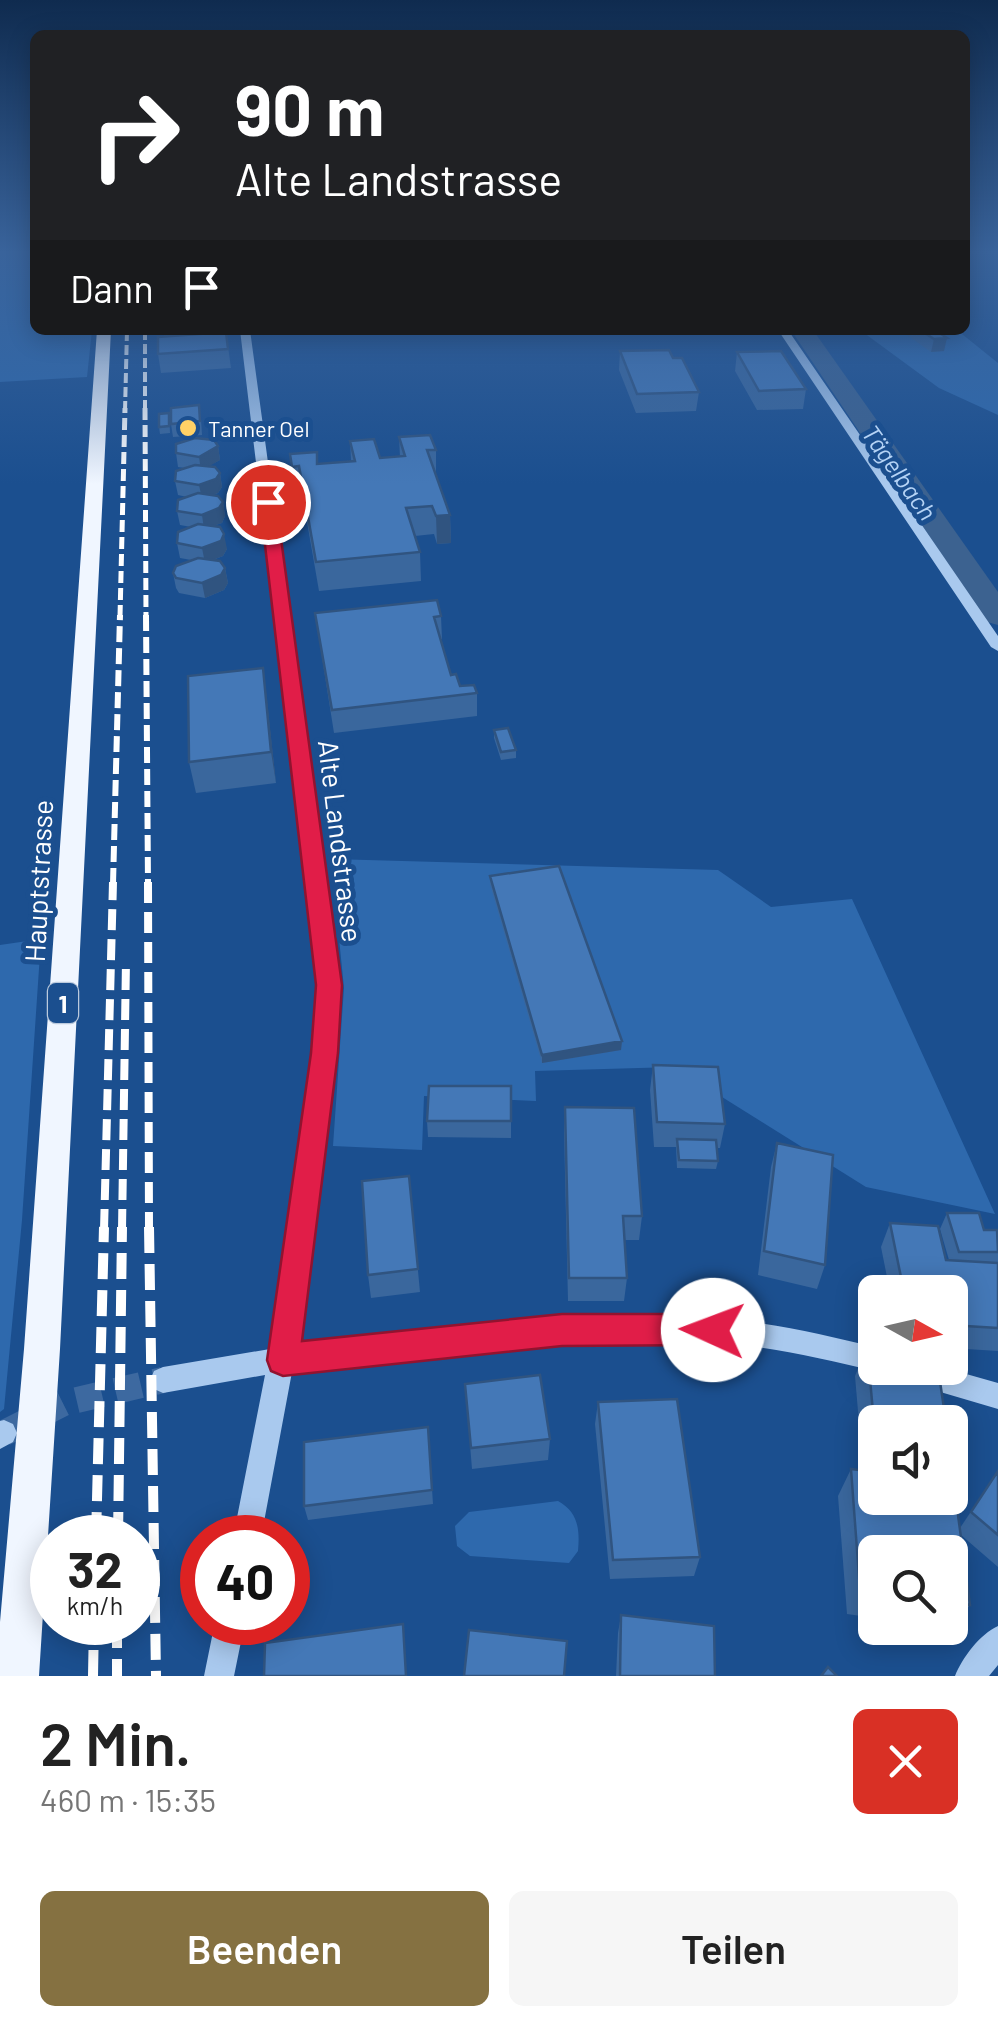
<!DOCTYPE html>
<html lang="de">
<head>
<meta charset="utf-8">
<style>
	:root { --surface:#fff; --page:#f6f6f6; --text:#222; --muted:#767676; --accent:#857141 }
	body { margin:0; font-family:Barlow,sans-serif; background:var(--page); color:var(--text); height:100vh; display:flex; flex-direction:column; font-size:38px; white-space:nowrap }
	* { box-sizing:border-box; margin:0 }
	p { font-size:32px; color:var(--muted) }
	.icon { flex:none; width:55px; height:55px; fill:none; stroke:currentColor; stroke-width:2; stroke-linecap:round; stroke-linejoin:round }
	.map { position:relative; height:1676px; overflow:hidden }
	.drawer { display:flex; flex-direction:column; background:var(--surface); flex:1 }
	.drawer>* { flex:none }
	.hud { position:absolute; left:30px; top:30px; width:940px; height:305px; border-radius:15px; box-shadow:0 5px 25px #0003; background:#202124; color:#fff; overflow:hidden }
	.needle { width:65px; rotate:98deg }
	.controls { position:absolute; left:858px; top:1275px; display:grid; gap:20px }
	.controls a { display:grid; place-items:center; width:110px; height:110px; border-radius:15px; background:var(--surface); box-shadow:0 5px 25px #0003; font-size:50px }
	.speed { position:absolute; left:30px; top:1515px; display:flex; gap:20px; font-size:50px; font-weight:700; text-align:center }
	.speed>* { display:grid; place-content:center; width:130px; height:130px; border-radius:50%; background:var(--surface); box-shadow:0 5px 25px #0003; line-height:1 }
	.speed small { font-size:25px; font-weight:400 }
	.speed .limit { border:15px solid #d22; background:#fff; color:#111 }
	.pin { position:absolute; display:grid; place-items:center; width:85px; height:85px; color:#fff; margin:-42px; border:5px solid #fff; border-radius:50%; box-shadow:0 2px 10px #0007 }
	.me { position:absolute; width:110px; margin:-55px; rotate:272deg; stroke-linejoin:round; filter:drop-shadow(0 0 8px #0008) }
	.turn { display:flex; align-items:center; gap:35px; height:210px; padding:0 40px; font-size:45px }
	.turn .icon { width:130px; height:130px; stroke-width:2.5 }
	.turn b { display:block; font-size:70px; line-height:85px }
	.then { display:flex; align-items:center; height:95px; padding:0 40px; background:#0003; gap:20px; font-size:38px }
	.round { display:grid; place-items:center; flex:none; width:105px; height:105px; border-radius:15px; background:var(--page) }
	.summary { display:flex; align-items:center; justify-content:space-between; height:170px; padding:0 40px }
	h1 { font-size:60px; font-weight:600; line-height:75px }
	.cta { display:flex; gap:20px; margin-top:auto; padding:20px 40px }
	.cta a { flex:1; height:115px; border-radius:15px; background:var(--accent); color:#fff; font-size:40px; font-weight:600; line-height:115px; text-align:center }
	.cta a+a { background:var(--page); color:var(--text) }
	.map>svg:first-child { display:block }
	.green { fill:#2e69ad }
	.lines { fill:none; stroke-linecap:round; stroke-linejoin:round }
	.river { fill:#3c6290; fill-rule:evenodd }
	.minor-tunnel { stroke:#3d69a0; stroke-width:26; stroke-dasharray:26 14; stroke-linecap:butt }
	.minor { fill:#a9c9ee; fill-rule:evenodd }
	.major { fill:#f0f6ff; fill-rule:evenodd }
	.rail-far4 { stroke:#fff; stroke-width:4; stroke-dasharray:10 4; stroke-linecap:butt }
	.rail-far3 { stroke:#fff; stroke-width:5; stroke-dasharray:12 5; stroke-linecap:butt }
	.rail-far2 { stroke:#fff; stroke-width:6; stroke-dasharray:16 6; stroke-linecap:butt }
	.rail-far1 { stroke:#fff; stroke-width:8; stroke-dasharray:21 9; stroke-linecap:butt }
	.rail { stroke:#fff; stroke-width:10; stroke-dasharray:26 11; stroke-linecap:butt }
	.wall { fill:#3a679d }
	.shaded-wall { fill:#305480 }
	.building { fill:#4478b7; stroke:#305480; stroke-width:2.5 }
	.route { fill:#e11d48; stroke:#92132f; stroke-width:2.5 }
	.poi-dot { fill:#ffd166; stroke:#1b4f8f; stroke-width:4 }
	.labels { text-anchor:middle; dominant-baseline:central; stroke-width:10; stroke-linejoin:round; paint-order:stroke }
	.far-poi-label { font-size:22px; fill:#fff; stroke:#1b4f8f; text-anchor:start }
	.far-water-label { font-size:25px; font-style:italic; fill:#b5d3f5; stroke:#1b4f8f }
	.shield { fill:#1b4f8f; stroke:#bbcadd; stroke-width:2.5 }
	.shield-label { font-size:25px; font-weight:bold; fill:#fff }
	.street-label { font-size:28px; fill:#fff; stroke:#1b4f8f }
</style>
</head>
<body>
<div class="map">
<svg width="998" height="1676" viewBox="0 0 998 1676">
	<rect width="100%" height="100%" fill="#1b4f8f"/>
	<path class="green" d="M0,250H35V330H92L87,377L0,382Z
		M860,330H957L998,363V415L939,388Z
		M331,859L718,870L771,907L852,899L995,1214L866,1187L674,1067L535,1071L536,1101L424,1096L422,1150L333,1146L344,988Z
		M41,939L22,1220L4,1409L0,1412V945Z
		M558,1501C578,1512 580,1529 578,1551L569,1563L470,1556L457,1546L455,1526L469,1512Z"/>
	<g class="lines">
		<path class="river" d="M791,330H813L998,592V625L987,622Z"/>
		<path class="minor-tunnel" d="M4,1433L64,1403L163,1380"/>
		<path class="minor" d="M240,330H250L339,985L327,1124L296,1346C439,1329 588,1306 732,1320C780,1324 828,1336 875,1347V1368H884L875,1371C828,1360 781,1349 733,1344C589,1329 434,1354 292,1372L261,1538H233L265,1375L163,1393L154,1389L150,1380L154,1371L163,1367L270,1349L296,1193L319,985Z
			M778,330H788L998,636V651L991,647Z
			M890,1368H945L998,1383V1409L903,1381L894,1377Z
			M4,1420L13,1424L17,1433L13,1442L0,1449V1421Z
			M215,1622H245L234,1676H204Z
			M998,1626V1665L989,1676H955C962,1658 980,1634 998,1626Z"/>
		<path class="major" d="M97,330H111L60,1349L39,1676H0V1622L24,1349Z"/>
		<path class="rail-far4" d="M145,330V411
			M125,411L127,330"/>
		<path class="rail-far3" d="M145,408L146,617
			M120,617L125,408"/>
		<path class="rail-far2" d="M146,615L148,884
			M113,884L120,615"/>
		<path class="rail-far1" d="M148,882L149,1230
			M104,1230L113,882
			M122,1230L126,960"/>
		<path class="rail" d="M149,1227L156,1676
			M96,1538L104,1227
			M118,1538L122,1227
			M117,1622V1676
			M93,1676L94,1622"/>
	</g>
	<path class="wall" d="M905,330H935L944,351L931,352L904,333Z
		M226,332L231,368L161,373L158,354L165,336Z
		M620,351L673,358L699,392L696,411L636,413L619,370Z
		M737,352L806,389L803,409L757,410L735,371Z
		M169,413L170,433L160,434L159,427Z
		M201,419L202,435L173,437L171,424Z
		M399,437L436,450V477L450,515L451,543L437,544L434,534L415,536L420,552L421,581L319,591L302,493L295,494L290,454L317,452L318,464L351,461L350,441L380,458L400,457Z
		M218,446L220,460L208,466L220,473L222,487L218,493L213,495L223,502L225,516L222,523L212,526L227,549L223,556L213,560L225,568L228,583L224,590L205,598L179,593L176,588L173,573L191,560L180,558L177,543L191,527L180,525L177,511L187,497L178,495L175,481L185,468L178,467L176,453Z
		M315,613L441,616L442,639H440L451,675L460,686L477,693V716L334,733Z
		M263,668L276,783L196,793L189,762Z
		M494,730L516,750V758L501,760L494,738Z
		M490,876L622,1041L621,1050L542,1063L490,884Z
		M653,1065L725,1124L720,1148H717L718,1161L716,1169L677,1168L676,1147H654L650,1090Z
		M511,1086V1138L428,1137L427,1121Z
		M565,1107L642,1216L639,1240H624L627,1278L624,1301H568L564,1132Z
		M777,1143L825,1265L817,1289L758,1275L771,1167Z
		M409,1176L420,1292L371,1298L368,1275Z
		M947,1213L984,1230L998,1252V1351L950,1348V1292H890L881,1247L890,1223L946,1260H949L940,1229Z
		M867,1347L875,1422V1498L960,1528L998,1471V1567L961,1535L970,1605L952,1628H946H950V1552H875V1618L847,1614L838,1496L851,1469L863,1470L855,1376Z
		M465,1384L550,1439L548,1460L472,1469Z
		M598,1402L700,1557L694,1576L610,1579L595,1424Z
		M428,1427L433,1504L308,1520L304,1506Z
		M621,1615L715,1676H616L618,1633Z"/>
	<path class="shaded-wall" d="M947,338L944,351L931,352L934,339Z
		M218,446L220,460L201,471L199,457Z
		M220,473L222,487L218,493L202,499L199,485Z
		M223,502L225,516L222,523L204,529L202,515Z
		M450,515L451,543L437,544L436,516Z
		M224,534L227,549L223,556L205,563L202,548Z
		M225,568L228,583L224,590L205,598L202,583Z
		M263,668L267,699L276,783L271,752Z
		M622,1041L621,1050L542,1063V1055Z"/>
	<path class="building" d="M164,330H175V335H165Z
		M920,330H935L947,338L934,339Z
		M226,332L228,349L158,354V337Z
		M669,350L673,358H682L699,392L637,394L620,351Z
		M781,351L806,389L759,391L737,352Z
		M199,405L200,421L171,424V408Z
		M169,413V426L159,427V414Z
		M430,435L436,450H427L450,515L436,516L432,506L406,508L420,552L316,562L299,466L292,467L290,454L317,452V464L355,461L350,441L374,439L380,458L405,456L399,437Z
		M195,438L214,440L218,446L199,457L176,453V444Z
		M195,465L215,467L220,473L216,479L199,485L175,481L176,471Z
		M198,493L218,496L223,502L219,508L202,515L177,511L178,500Z
		M198,524L220,527L224,534L221,541L202,548L177,543L178,532Z
		M198,558L220,561L225,568L221,575L202,583L176,578L173,573L176,566Z
		M437,600L441,616L434,617L451,675L456,674L460,686L474,685L477,693L332,710L315,613Z
		M263,668L271,752L189,762L188,676Z
		M508,728L516,750L501,752L494,730Z
		M559,866L622,1041L542,1055L490,876Z
		M653,1065L718,1067L725,1124L657,1122Z
		M429,1086H511V1121H427Z
		M565,1107L634,1108L642,1216H623L627,1278H569Z
		M677,1139L716,1140L718,1161L679,1160Z
		M777,1143L833,1155L825,1265L764,1251Z
		M409,1176L418,1269L368,1275L362,1181Z
		M947,1213H979L984,1230H997L998,1252H959Z
		M890,1223L938,1226L946,1260L998,1263V1328L950,1325V1292H904Z
		M867,1347L875,1348V1368H938L946,1422H875V1433Z
		M540,1375L550,1439L471,1448L465,1384Z
		M677,1399L700,1557L613,1560L598,1402Z
		M428,1427L432,1490L304,1506V1442Z
		M950,1455L970,1605L950,1602V1552H875V1592L860,1590L851,1469L875,1472V1498H950Z
		M998,1471V1535L971,1512Z
		M621,1615L714,1626L715,1676H620Z
		M403,1624L406,1676H264L265,1643Z
		M469,1630L567,1641L564,1676H464Z
		M828,1667L837,1676H821Z"/>
	<linearGradient id="sky" x2="0" y2="1"><stop stop-color="#0f2b4f"/><stop offset="0.52" stop-color="#39639b"/><stop offset="1" stop-color="#39639b" stop-opacity="0"/></linearGradient>
	<rect width="998" height="484" fill="url(#sky)"/>
	<path class="route" d="M268,497L276,502L342,985L338,1053L302,1341L562,1314H713L725,1319L729,1330L725,1341L713,1345L562,1346L283,1376L271,1371L267,1360L311,1053L316,985L260,502Z"/>
	<circle class="poi-dot" cx="188" cy="428" r="10"/>
	<g class="labels">
		<g class="far-poi-label">
			<text x="208" y="428">Tanner Oel</text>
		</g>
		<g class="far-water-label">
			<text transform="translate(900 472) rotate(55)">Tägelbach</text>
		</g>
		<rect class="shield" x="48" y="983" width="30" height="40" rx="8"/>
		<g class="shield-label">
			<text x="63" y="1003">1</text>
		</g>
		<g class="street-label">
			<text transform="translate(341 841) rotate(83)">Alte Landstrasse</text>
			<text transform="translate(38 881) rotate(-87)">Hauptstrasse</text>
		</g>
	</g>
</svg>
<div class="controls">
<a><svg class="needle" viewBox="-14 -14 28 28"><path d="M0-13l5 13h-10z" fill="#e53935"/><path d="M0 13l5-13h-10z" fill="#767676"/></svg></a>
<a><svg class="icon" aria-label="sound" viewBox="0 0 24 24"><path d="M4 9h4l5-4v14l-5-4H4zM17 9q2 3 0 6"/></svg></a>
<a><svg class="icon" aria-label="search" viewBox="0 0 24 24"><circle cx="10" cy="10" r="6"/><path d="M15 15l6 6"/></svg></a>
</div>
<div class="speed"><div>32<small>km/h</small></div><div class="limit">40</div></div>
<div class="pin" style="left:268px;top:502px;background:#d93025"><svg class="icon" aria-label="arrive" viewBox="0 0 24 24"><path d="M6 21V4h12l-3 4 3 4H6"/></svg></div>
<svg class="me" style="left:713px;top:1330px" viewBox="-20 -20 40 40"><circle r="19" fill="#fff"/><path d="M0-13L10 11 0 6-10 11z" fill="#e11d48"/></svg>
<div class="hud">
<div class="turn"><svg class="icon" aria-label="right" viewBox="0 0 24 24"><path d="M7 20v-9h11M14 6l5 5-5 5"/></svg><div><b>90 m</b>Alte Landstrasse</div></div>
<div class="then">Dann<svg class="icon" aria-label="arrive" viewBox="0 0 24 24"><path d="M6 21V4h12l-3 4 3 4H6"/></svg></div>
</div>
</div>
<section class="drawer">
<div class="summary"><div><h1>2 Min.</h1><p>460 m · 15:35</p></div><a class="round" style="background:#d93025;color:#fff"><svg class="icon" aria-label="close" viewBox="0 0 24 24"><path d="M6 6l12 12M18 6L6 18"/></svg></a></div>
<div class="cta"><a>Beenden</a><a>Teilen</a></div>
</section>
</body>
</html>
